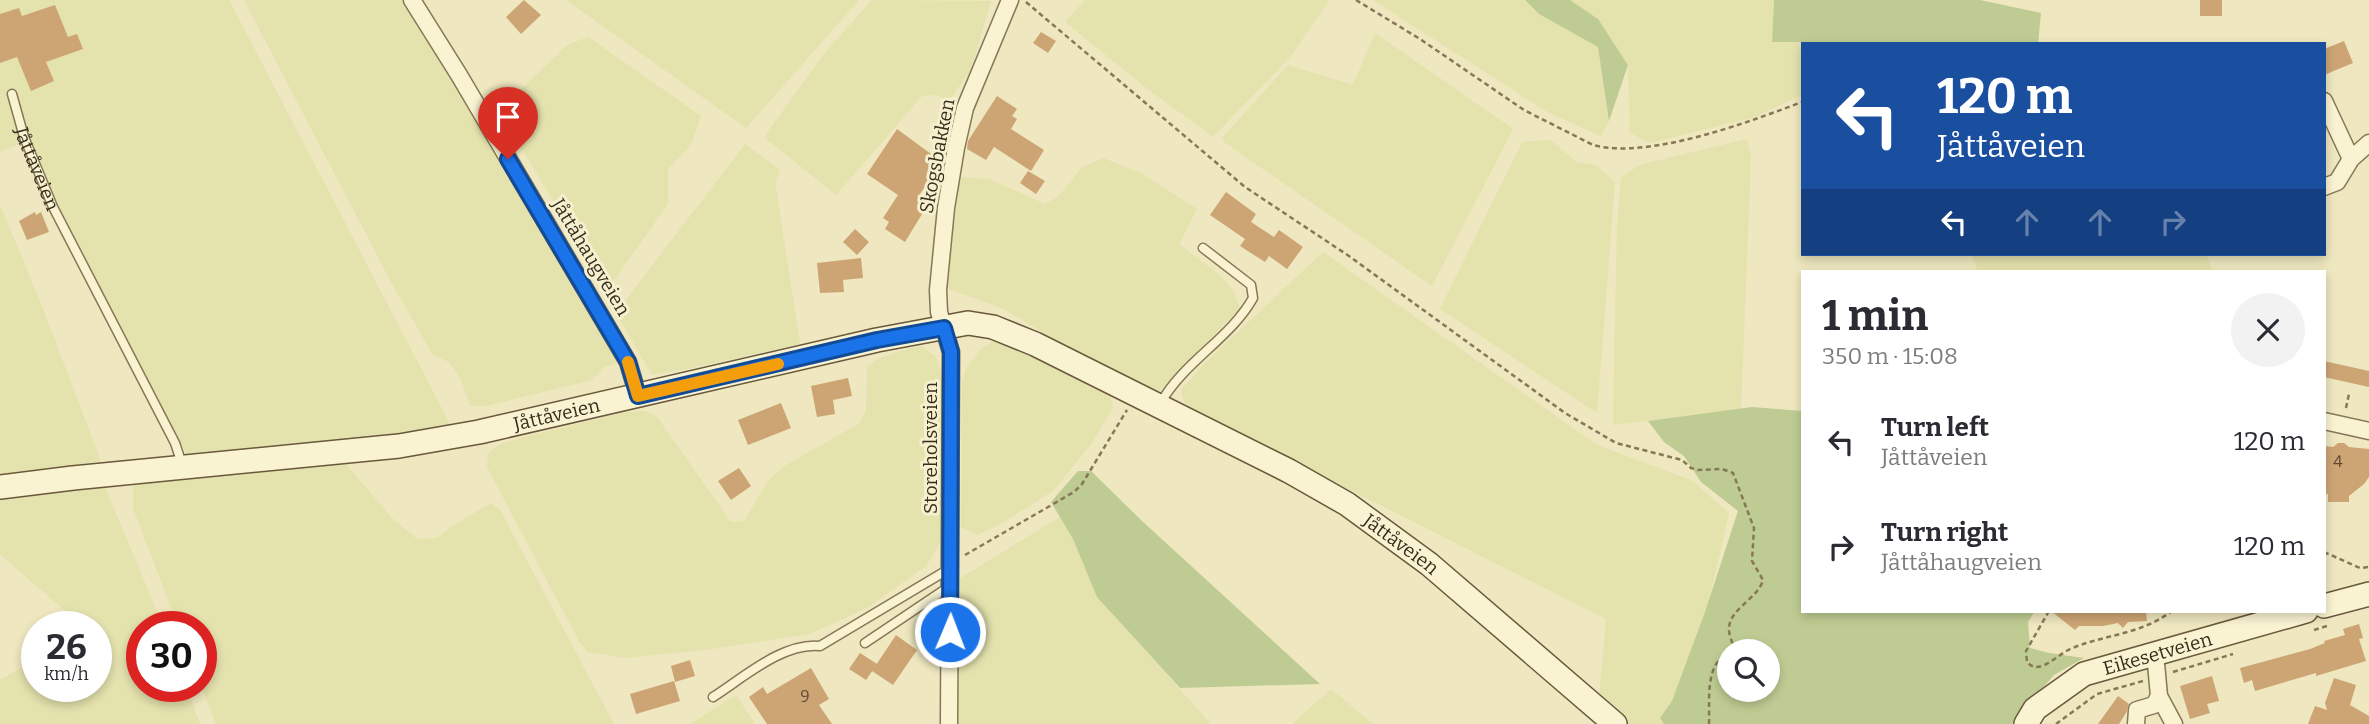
<!DOCTYPE html>
<html lang="en">
<head>
<meta charset="utf-8">
<style>
	:root { --surface:#fff; --page:#f2f2f3; --text:#2b2b33; --muted:#7c7c81 }
	body { margin:0; font-family:Bitter,serif; background:var(--page); color:var(--text); height:100vh; display:flex; flex-direction:column; font-size:26px; white-space:nowrap }
	* { box-sizing:border-box; margin:0 }
	p { font-size:23px; color:var(--muted) }
	.icon { flex:none; width:38px; height:38px; fill:none; stroke:currentColor; stroke-width:2; stroke-linecap:round; stroke-linejoin:round }
	.map { position:relative; flex:1; overflow:hidden }
	.details { position:absolute; left:1801px; top:270px; width:525px; height:343px; display:flex; flex-direction:column; background:var(--surface); border-radius:0px; box-shadow:0 4px 10px #0003 }
	.details>* { flex:none }
	.guide { position:absolute; left:1801px; top:42px; width:525px; height:214px; border-radius:0px; box-shadow:0 4px 10px #0003; background:#1a4fa0; color:#fff; overflow:hidden }
	.fabs { position:absolute; left:1717px; top:639px; display:grid; gap:14px }
	.fabs a { display:grid; place-items:center; width:63px; height:63px; border-radius:50%; background:var(--surface); box-shadow:0 4px 10px #0003; font-size:35px }
	.speed { position:absolute; left:21px; top:611px; display:flex; gap:14px; font-size:35px; font-weight:700; text-align:center }
	.speed>* { display:grid; place-content:center; width:91px; height:91px; border-radius:50%; background:var(--surface); box-shadow:0 4px 10px #0003; line-height:1 }
	.speed small { font-size:18px; font-weight:400 }
	.speed .limit { border:10px solid #d22; background:#fff; color:#111 }
	.pin { position:absolute; display:grid; place-items:center; width:60px; height:60px; color:#fff; margin:-72px -30px; border-radius:50% 50% 50% 0; rotate:-45deg; box-shadow:0 0 7px #0007 }
	.pin .icon { rotate:45deg }
	.me { position:absolute; width:77px; margin:-38px; rotate:1deg; stroke-linejoin:round; filter:drop-shadow(0 0 5px #0008) }
	.turn { display:flex; align-items:center; gap:24px; height:147px; padding:0 21px; font-size:32px }
	.turn .icon { width:91px; height:91px; stroke-width:2.5 }
	.turn b { display:block; font-size:49px; line-height:60px }
	.lanes { display:flex; align-items:center; height:66px; padding:0 21px; background:#0003; justify-content:center; gap:35px; direction:ltr }
	.lanes .off { opacity:.35 }
	.round { display:grid; place-items:center; flex:none; width:74px; height:74px; border-radius:37px; background:var(--page) }
	.headline { display:flex; align-items:center; justify-content:space-between; height:119px; padding:0 21px }
	h1 { font-size:42px; font-weight:700; line-height:52px }
	ul { padding:0; list-style:none }
	li { display:flex; align-items:center; gap:21px; height:105px; padding:0 21px }
	li div { flex:1 }
	li b { display:block; font-size:26px }
	li em { font-style:normal }
	.map>svg:first-child { display:block }
	.farmland { fill:#e4e2ad }
	.green { fill:#becc93; fill-rule:evenodd }
	.building { fill:#cda574 }
	.lines { fill:none; stroke-linecap:round; stroke-linejoin:round }
	.lane-casing { stroke:#877757; stroke-width:11 }
	.street-casing { stroke:#877757; stroke-width:19 }
	.secondary-casing { stroke:#69583b; stroke-width:26 }
	.path { stroke:#877757; stroke-width:2.5; stroke-dasharray:5 3.5; stroke-linecap:butt }
	.lane { stroke:#f9f3d2; stroke-width:8 }
	.street { stroke:#f9f3d2; stroke-width:16 }
	.secondary { stroke:#f9f3d2; stroke-width:23 }
	.route-casing { stroke:#114b97; stroke-width:18 }
	.route { stroke:#1a73e8; stroke-width:12 }
	.slow { stroke:#f59e0b; stroke-width:12 }
	.labels { text-anchor:middle; dominant-baseline:central; stroke-width:6; stroke-linejoin:round; paint-order:stroke }
	.number-label { font-size:16px; fill:#5c4a32 }
	.street-label { font-size:19px; fill:#362c1c; stroke:#f6f0cf }
</style>
</head>
<body>
<div class="map">
<svg width="2369" height="724" viewBox="0 0 2369 724">
	<rect width="100%" height="100%" fill="#eee7bf"/>
	<path class="farmland" d="M0,0H229L451,426L344,440L187,455L51,195L27,141L0,152Z
		M244,0H406L615,350L616,364L605,367L592,380L486,406H470L461,379L449,362L433,355L392,284Z
		M566,0H859L746,128Z
		M872,0L991,1L971,69L948,103L938,95L922,96L836,195L764,137L823,55Z
		M1085,0H1328L1329,1L1290,57L1213,137L1149,90L1065,22Z
		M1373,0H1525L1539,14L1598,47L1609,121L1601,136L1549,113Z
		M1570,0H1774L1772,42L1848,44H1802V95L1755,117L1650,143L1630,133L1628,65L1598,19Z
		M1375,33L1513,129L1432,286L1224,142L1222,138L1288,65L1353,85Z
		M588,37L701,116L691,145L668,169V204L607,290L499,111L567,45Z
		M1747,139L1751,156L1741,409L1613,425L1617,225L1621,178L1639,165Z
		M1550,140L1577,162L1596,165L1615,182L1597,413L1440,309L1522,142Z
		M745,144L780,170L775,182L800,344L682,370L652,375L616,313Z
		M1103,158L1141,173L1197,209L1179,244L1221,276L1234,292L1240,308L1159,391L1123,376L1067,347L1004,309L944,287L958,184L962,177L989,179L1045,204L1059,196L1081,168Z
		M0,205L38,296L101,461L0,476Z
		M1323,252L1597,445L1691,480L1729,513L1681,724H1628L1599,699L1606,619L1212,420L1185,404L1181,390L1205,363Z
		M1971,254H2206L2213,271H1978Z
		M996,339L1063,368L1110,396L1113,408L1091,444L1054,490L1009,519L978,535L961,527L962,382L967,367L980,350Z
		M921,346L936,357L942,374L945,394L942,539L926,566L867,608L809,634L705,650L625,658L588,652L579,641L487,467L488,454L498,445L524,437L627,412L645,411L657,417L731,522L744,521L768,481L783,467L860,423L866,411L867,368L877,359L904,350Z
		M345,463L392,518L417,539L437,538L457,523L491,503L500,510L614,724H216L201,686V626H178L133,508V484Z
		M105,487L163,626H142V686H186L200,724H0V680L37,659V686H96V626H63L71,616L0,554V499L33,493Z
		M1060,517L1073,539L1097,597L1211,724H954L957,580Z
		M1331,689L1373,724H1292Z
		M736,695L755,724H690Z"/>
	<path class="green" d="M1525,0H1570L1598,19L1628,65L1609,121L1598,47L1539,14Z
		M1774,0H1980L2041,13L2038,44L1772,42Z
		M1752,407L1802,411V611H2035L2028,622L2030,648L2049,653L2084,658L2054,675L2012,724H1664L1660,718L1672,701L1705,612L1738,511L1701,482L1684,456L1664,442L1648,421ZM1729,651H1768V690H1729Z
		M1078,471H1091L1141,520L1320,684L1180,688L1097,597L1073,539L1051,502Z"/>
	<path class="building" d="M524,0L541,15L521,34L506,17Z
		M2200,0H2222V16H2200Z
		M55,5L68,37L77,34L83,49L46,62L54,81L31,91L17,57L0,63V14L19,8L22,16Z
		M1041,32L1056,41L1048,53L1033,43Z
		M2344,41L2353,63L2324,75V49Z
		M997,96L1017,109L1012,116L1017,119L1011,129L1044,150L1031,171L994,147L986,160L967,149L968,141Z
		M897,129L942,162L920,194L930,201L905,242L885,229L889,222L883,218L898,195L867,174Z
		M1028,171L1045,181L1036,194L1020,183Z
		M1226,192L1256,214L1251,222L1274,237L1279,230L1303,247L1287,269L1269,256L1265,262L1240,246L1245,239L1210,215Z
		M35,212L36,215L41,212L49,232L27,240L19,221Z
		M855,229L869,242L857,255L843,242Z
		M861,258L863,278L843,280L844,292L820,293L817,263Z
		M2324,361L2369,371V387L2324,377Z
		M848,378L852,396L833,400L835,414L817,417L811,386Z
		M781,403L791,428L748,445L738,420Z
		M2338,443H2344L2349,447L2369,449V477L2364,484L2349,496V502H2328V495L2324,490V446L2333,447Z
		M739,468L751,486L731,500L718,481Z
		M2051,611H2146L2147,621L2128,622L2123,628L2118,623L2103,626H2079L2075,630Z
		M2359,624L2363,638L2359,639L2366,661L2316,676V673L2255,691L2252,680L2244,683L2240,668L2310,649L2325,643L2324,641L2345,635L2343,629Z
		M896,635L917,650L893,685L872,671Z
		M860,653L877,664L866,680L849,669Z
		M690,660L695,676L675,682L671,666Z
		M811,668L829,699L819,705L832,724H767L749,697L763,687L767,694Z
		M2212,676L2219,701L2207,704L2210,713L2190,719L2180,686Z
		M2334,678L2356,685L2350,705L2369,716V724H2308L2315,706L2327,710L2325,703Z
		M674,681L680,701L636,714L630,694Z
		M2118,696L2129,704L2126,713L2119,724H2098Z"/>
	<g class="lines">
		<g class="lane-casing">
			<g id="lane">
				<path id="s1" d="M12,94L24,137L53,207L175,443L182,464"/>
				<path d="M1160,404C1183,362 1230,339 1253,298L1251,285L1203,248"/>
				<path d="M865,643L950,586"/>
				<path d="M713,697C743,678 783,642 820,646L949,569"/>
			</g>
		</g>
		<g class="street-casing">
			<path id="street" d="M412,0L459,75L628,362L638,396
				M2324,101L2351,159
				M2324,187L2337,182L2351,159L2369,143
				M2324,421L2369,431
				M2155,653L2159,696L2174,724
				M949,724L951,352L939,312L938,290L946,208L956,148L965,108L1010,0
				M2136,724L2137,710L2154,705L2159,696"/>
		</g>
		<g class="secondary-casing">
			<g id="secondary">
				<path id="s2" d="M0,487L73,478L399,446L479,432L877,340L968,323L993,327L1035,344L1289,471L1347,504L1429,564L1615,724"/>
				<path d="M2324,606L2369,594"/>
				<path id="s3" d="M2026,724L2035,709L2084,674L2306,611"/>
			</g>
		</g>
		<path class="path" d="M1356,0L1420,39L1524,110L1593,145C1648,160 1749,122 1802,102
			M1026,2L1245,187L1349,256L1565,413L1616,443L1682,460L1691,468L1698,470L1722,469L1733,473L1754,528L1752,561L1763,580C1758,599 1728,609 1729,630C1729,635 1732,641 1733,646L1730,651
			M2346,408L2349,394
			M2324,552L2360,568L2369,567
			M965,555L1074,492L1082,484L1127,410
			M2049,611L2026,651L2027,662C2032,667 2035,668 2042,666C2053,662 2063,651 2075,647C2109,634 2141,634 2172,611
			M2314,630L2327,626
			M2173,672L2233,654
			M1709,724C1710,700 1704,665 1729,652
			M2056,724L2097,694L2143,681"/>
		<use href="#lane" class="lane"/>
		<use href="#street" class="street"/>
		<use href="#secondary" class="secondary"/>
	</g>
	<g class="lines">
		<g class="route-casing">
			<path id="route" d="M508,159L628,362L638,396L877,340L944,328L951,352L950,632"/>
		</g>
		<use href="#route" class="route"/>
		<path class="slow" d="M628,362L638,396L778,364"/>
	</g>
	<g class="labels">
		<g class="number-label">
			<text x="2338" y="461">4</text>
			<text x="805" y="696">9</text>
		</g>
		<g class="street-label">
			<text transform="translate(937 156) rotate(-79)">Skogsbakken</text>
			<text stroke="none"><textPath href="#s1" startOffset="79">Jåttåveien</textPath></text>
			<text transform="translate(591 257) rotate(59)">Jåttåhaugveien</text>
			<text stroke="none"><textPath href="#s2" startOffset="562">Jåttåveien</textPath></text>
			<text transform="translate(930 448) rotate(-90)">Storeholsveien</text>
			<text stroke="none"><textPath href="#s2" startOffset="1472">Jåttåveien</textPath></text>
			<text stroke="none"><textPath href="#s3" startOffset="154">Eikesetveien</textPath></text>
		</g>
	</g>
</svg>
<div class="fabs">
<a><svg class="icon" aria-label="search" viewBox="0 0 24 24"><circle cx="10" cy="10" r="6"/><path d="M15 15l6 6"/></svg></a>
</div>
<div class="speed"><div>26<small>km/h</small></div><div class="limit">30</div></div>
<div class="pin" style="left:508px;top:159px;background:#d93025"><svg class="icon" aria-label="arrive" viewBox="0 0 24 24"><path d="M6 21V4h12l-3 4 3 4H6"/></svg></div>
<svg class="me" style="left:950px;top:632px" viewBox="-20 -20 40 40"><circle r="17" fill="#1a73e8" stroke="#fff" stroke-width="3"/><path d="M0-11L8 9 0 5-8 9z" fill="#fff"/></svg>
<div class="guide">
<div class="turn"><svg class="icon" aria-label="left" viewBox="0 0 24 24"><path d="M17 20v-9H6M10 6l-5 5 5 5"/></svg><div><b>120 m</b>Jåttåveien</div></div>
<div class="lanes"><svg class="icon" aria-label="left" viewBox="0 0 24 24"><path d="M17 20v-9H6M10 6l-5 5 5 5"/></svg><svg class="icon off" aria-label="ahead" viewBox="0 0 24 24"><path d="M12 20V5M6 11l6-6 6 6"/></svg><svg class="icon off" aria-label="ahead" viewBox="0 0 24 24"><path d="M12 20V5M6 11l6-6 6 6"/></svg><svg class="icon off" aria-label="right" viewBox="0 0 24 24"><path d="M7 20v-9h11M14 6l5 5-5 5"/></svg></div>
</div>
<section class="details">
<div class="headline"><div><h1>1 min</h1><p>350 m · 15:08</p></div><a class="round"><svg class="icon" aria-label="close" viewBox="0 0 24 24"><path d="M6 6l12 12M18 6L6 18"/></svg></a></div>
<ul>
<li><svg class="icon" aria-label="left" viewBox="0 0 24 24"><path d="M17 20v-9H6M10 6l-5 5 5 5"/></svg><div><b>Turn left</b><p>Jåttåveien</p></div><em>120 m</em></li>
<li><svg class="icon" aria-label="right" viewBox="0 0 24 24"><path d="M7 20v-9h11M14 6l5 5-5 5"/></svg><div><b>Turn right</b><p>Jåttåhaugveien</p></div><em>120 m</em></li>
</ul>
</section>
</div>
</body>
</html>
